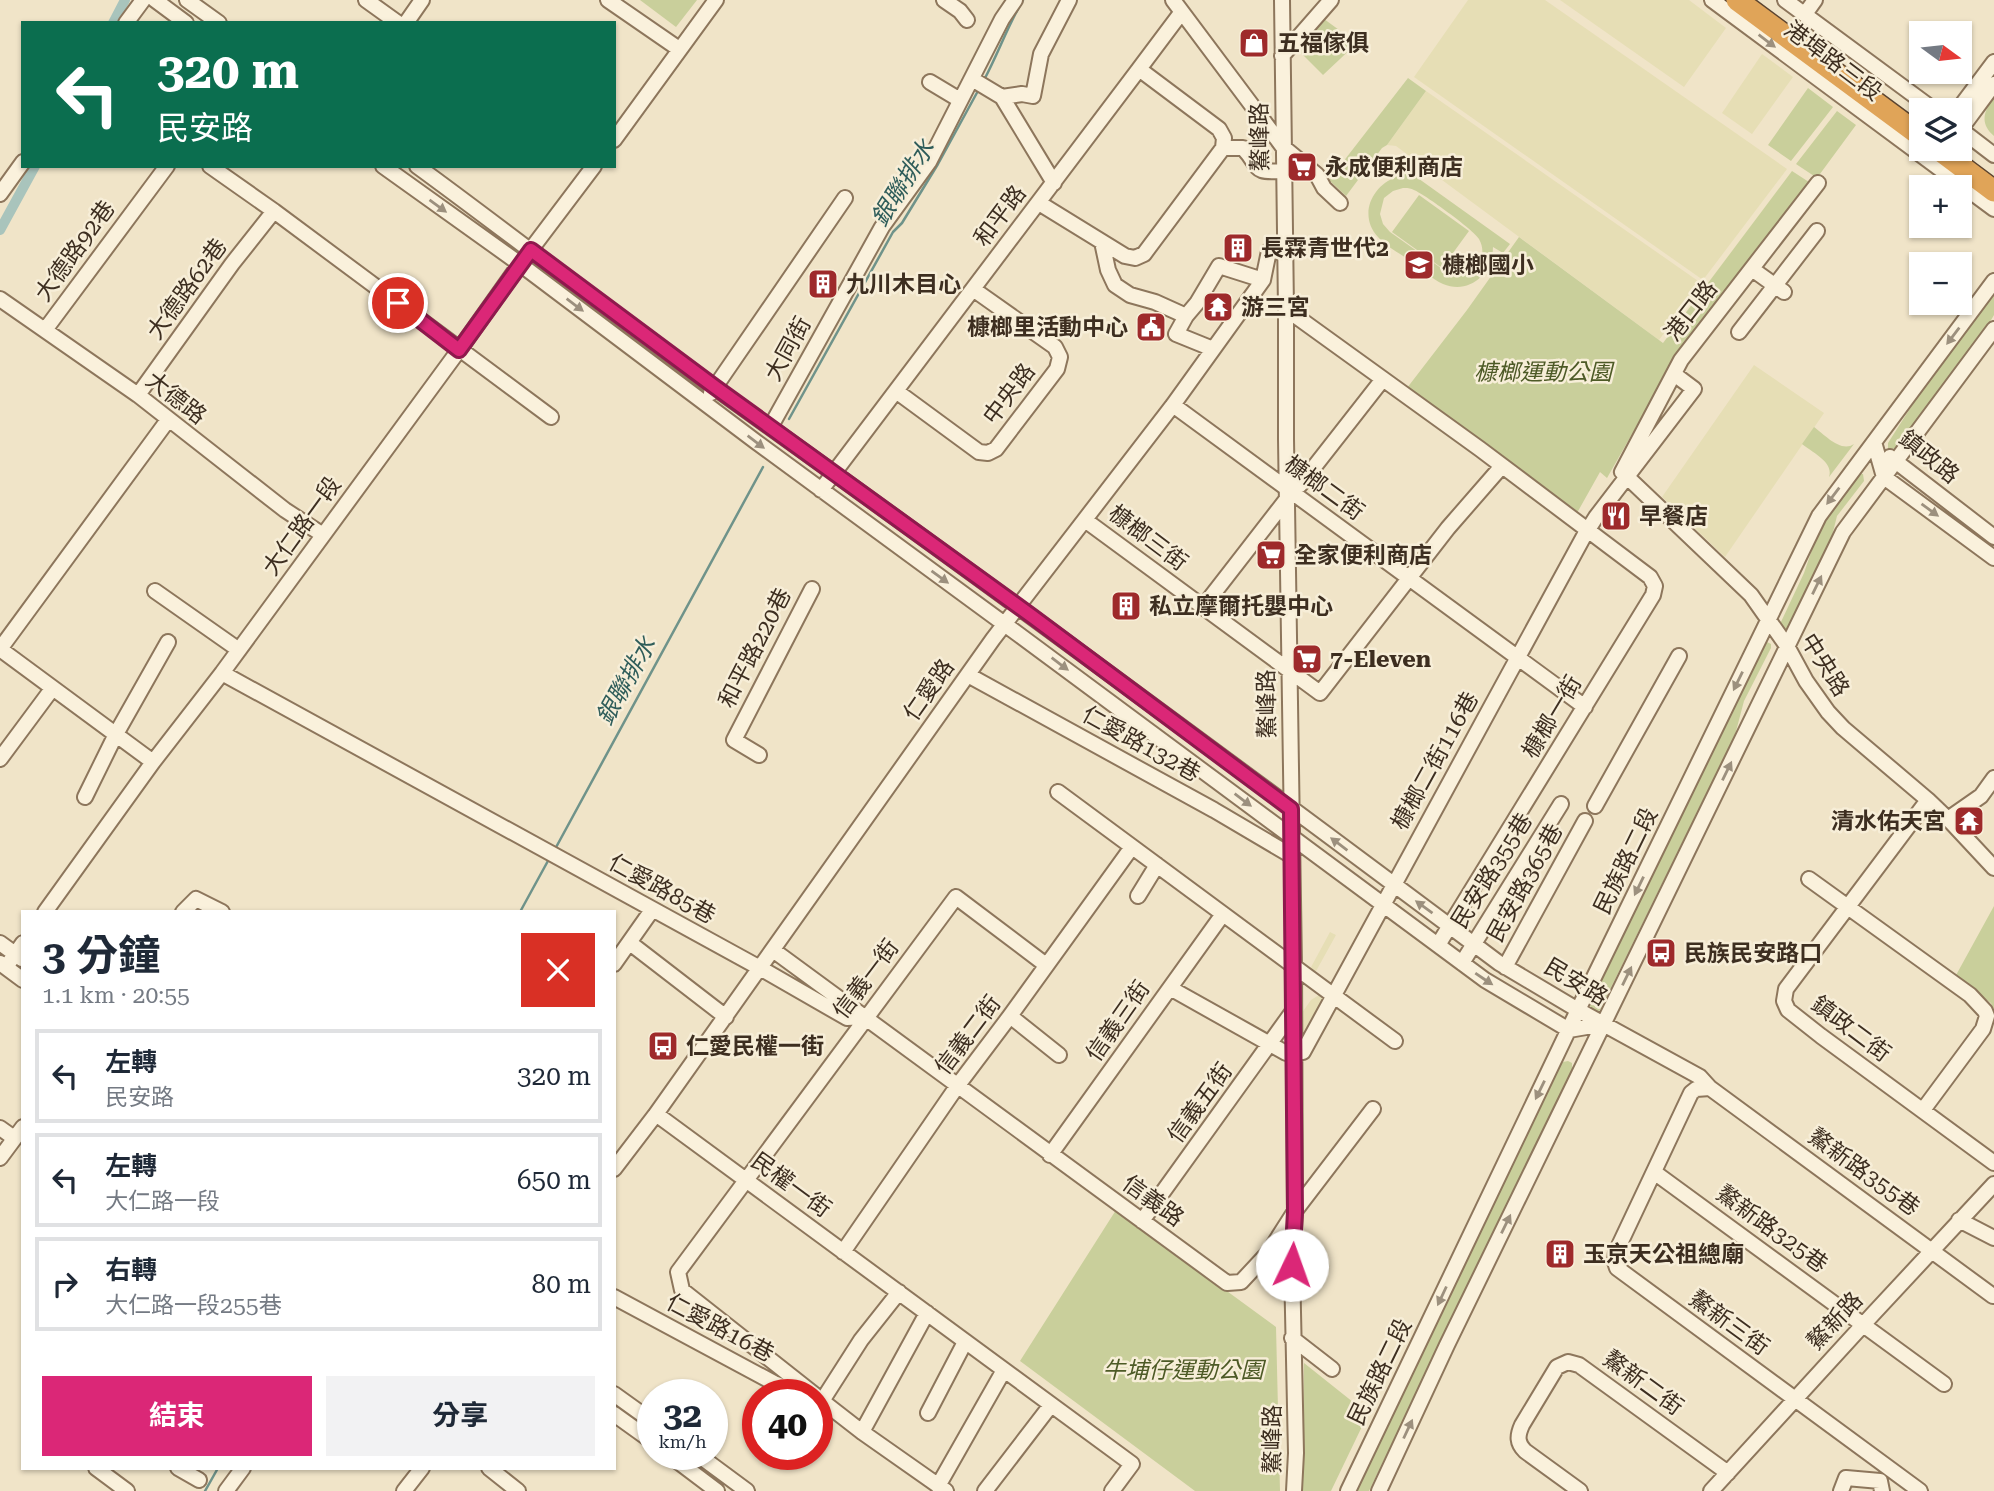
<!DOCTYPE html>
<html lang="zh-TW">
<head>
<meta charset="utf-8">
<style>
	:root { --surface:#fff; --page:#f2f2f3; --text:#1f2937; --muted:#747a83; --line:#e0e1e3; --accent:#db2777 }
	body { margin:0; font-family:"Roboto Serif","Noto Sans TC",serif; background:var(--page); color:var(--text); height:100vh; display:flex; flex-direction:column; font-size:26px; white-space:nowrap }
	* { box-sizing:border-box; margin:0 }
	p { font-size:23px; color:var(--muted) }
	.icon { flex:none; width:38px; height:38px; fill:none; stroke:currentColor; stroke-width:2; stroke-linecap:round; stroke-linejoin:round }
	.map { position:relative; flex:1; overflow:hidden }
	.details { position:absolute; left:21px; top:910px; width:595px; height:560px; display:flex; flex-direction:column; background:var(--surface); border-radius:0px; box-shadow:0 2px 5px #0004 }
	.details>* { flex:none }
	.guide { position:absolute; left:21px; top:21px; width:595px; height:147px; border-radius:0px; box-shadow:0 2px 5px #0004; background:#0b6e4f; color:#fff; overflow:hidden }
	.needle { width:46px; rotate:105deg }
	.buttons { position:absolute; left:1909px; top:21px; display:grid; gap:14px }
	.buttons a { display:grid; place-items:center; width:63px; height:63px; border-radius:0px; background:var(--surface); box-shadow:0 2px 5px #0004; font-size:35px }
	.speed { position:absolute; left:637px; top:1379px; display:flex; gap:14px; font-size:35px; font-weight:700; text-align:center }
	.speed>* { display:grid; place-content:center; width:91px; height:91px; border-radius:50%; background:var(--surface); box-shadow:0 2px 5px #0004; line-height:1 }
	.speed small { font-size:18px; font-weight:400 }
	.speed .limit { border:10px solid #d22; background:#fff; color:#111 }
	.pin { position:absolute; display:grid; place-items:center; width:60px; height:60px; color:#fff; margin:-30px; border:4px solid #fff; border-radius:50%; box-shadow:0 2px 7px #0007 }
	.me { position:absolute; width:77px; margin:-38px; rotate:3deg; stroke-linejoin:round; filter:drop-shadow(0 0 5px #0008) }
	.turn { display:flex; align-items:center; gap:24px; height:147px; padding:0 21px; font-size:32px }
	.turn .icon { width:91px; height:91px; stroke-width:2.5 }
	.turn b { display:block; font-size:49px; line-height:60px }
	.round { display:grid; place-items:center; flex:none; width:74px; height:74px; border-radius:0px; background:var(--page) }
	.head { display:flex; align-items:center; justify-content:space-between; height:119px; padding:0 21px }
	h1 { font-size:42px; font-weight:700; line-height:52px }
	.cta { display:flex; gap:14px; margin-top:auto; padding:14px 21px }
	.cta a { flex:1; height:80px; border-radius:0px; background:var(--accent); color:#fff; font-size:28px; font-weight:700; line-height:80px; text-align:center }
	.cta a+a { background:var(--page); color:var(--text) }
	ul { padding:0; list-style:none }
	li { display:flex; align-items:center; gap:21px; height:94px; margin:0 14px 10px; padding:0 7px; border:4px solid var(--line); border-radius:0px }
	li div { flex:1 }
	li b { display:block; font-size:26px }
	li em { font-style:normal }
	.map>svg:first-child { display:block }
	.farmland { fill:#e6deb5 }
	.green { fill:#c9cf9b; fill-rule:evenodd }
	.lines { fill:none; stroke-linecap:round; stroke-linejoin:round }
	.stream { stroke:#6f938a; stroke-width:2.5 }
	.canal { stroke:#a9c4bc; stroke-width:10 }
	.minor-casing { stroke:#8d765c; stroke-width:18 }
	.highway-casing { stroke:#5b4430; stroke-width:24 }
	.minor { stroke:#faf1dc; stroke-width:14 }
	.highway { stroke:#e0a458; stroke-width:21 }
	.oneway { fill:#9c907e }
	.route-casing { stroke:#8e194d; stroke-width:18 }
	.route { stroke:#db2777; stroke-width:12 }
	.labels { text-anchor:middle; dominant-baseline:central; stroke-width:5; stroke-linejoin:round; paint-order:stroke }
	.poi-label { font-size:23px; font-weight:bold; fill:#3d2e20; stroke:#f7eed8; text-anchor:start }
	.street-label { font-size:23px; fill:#3d2e20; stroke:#f7eed8 }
	.park-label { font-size:23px; font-style:italic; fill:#4d5a26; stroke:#f7eed8 }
	.water-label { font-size:24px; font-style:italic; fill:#2f5d5a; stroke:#f7eed8 }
</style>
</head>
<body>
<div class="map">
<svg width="1994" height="1491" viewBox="0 0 1994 1491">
	<rect width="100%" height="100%" fill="#f0e4c8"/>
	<path class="farmland" d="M1468,0H1545L1787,169L1703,280L1414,77Z
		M1560,0H1689L1726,28L1684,87Z
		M1762,54L1793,77L1752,134L1722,113Z
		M1426,91L1701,283L1659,340L1396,146L1387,145Z
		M1754,365L1824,413L1725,557L1662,497Z
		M1330,932L1336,935L1315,973L1310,969Z
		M1319,995L1325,998L1302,1043L1301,1014L1311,1000Z"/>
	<path class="green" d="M640,0H697L676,27Z
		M1324,19L1357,43L1323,75L1299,51Z
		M1408,78L1426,91L1387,145L1382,148L1346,196L1329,180Z
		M1808,88L1833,107L1791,161L1768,145Z
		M1994,97V136C1979,123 1984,111 1994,97Z
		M1837,111L1856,125L1817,178L1796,164Z
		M1394,161L1510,244L1503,253L1493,247C1493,273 1470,295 1443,284C1432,279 1422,269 1412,262C1401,254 1387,247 1378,237C1358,215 1372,186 1396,177L1387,170ZM1403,188C1408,188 1409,188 1414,190C1424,194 1474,230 1479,239C1491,261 1469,279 1448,273L1390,232L1383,224L1380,214L1384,198L1393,191Z
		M1792,171L1812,184L1677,355L1607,478L1600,472L1577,513L1407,388L1467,310L1519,237L1663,343Z
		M1419,195L1469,231L1442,268L1392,232Z
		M1994,294V315L1984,332L1895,448L1888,450V443L1918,396Z
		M1814,427C1825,435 1841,453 1854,444L1829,477C1834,462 1813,453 1802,444Z
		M1859,474H1863L1864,481L1837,516L1832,536L1788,627L1786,629L1782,630L1780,624L1804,573L1816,538L1829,513Z
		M1767,642L1771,644V648L1744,701L1735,735L1600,1010L1597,1013L1591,1010L1590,1006L1600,979Z
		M1994,906V1010L1991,1003L1955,977Z
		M1568,1061L1572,1063V1069L1569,1077L1369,1491H1355L1560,1066L1563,1062Z
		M1116,1210L1276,1327L1280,1491H1195L1020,1361Z
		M1304,1363L1368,1414L1331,1491H1303Z"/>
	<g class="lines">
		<path class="stream" d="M984,80C998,54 1008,25 1023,0
			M789,419L893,232L902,223L938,164L979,89
			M554,851L763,467
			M520,912L549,859
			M205,1491L218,1468"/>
		<path class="canal" d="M113,23L125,0
			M0,230L35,166"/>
		<g class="minor-casing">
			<path id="minor" d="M155,0L186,23
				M187,0L219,23
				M366,0L398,23
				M608,0L679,49
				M944,0L960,11L967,20
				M1173,0L1283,147L1317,175L1324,188L1340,203
				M1282,0L1286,309V439L1294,966L1295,1211L1292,1265L1296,1453L1294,1491
				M1712,0L1994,209
				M1785,0L1934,110
				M1181,13L1139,69L1219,129L1224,138L1223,148
				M1805,14L1815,0
				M126,23L143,0
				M406,23L422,0
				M1282,56L1331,0
				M972,79L1002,97L1054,183
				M930,82L960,100
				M1002,97L1022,94L1033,96L1041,54L1069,0
				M1958,110L1994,62
				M1960,129L1994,155
				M1960,130L1994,84
				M614,140L716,0
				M1223,148H1243C1262,168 1250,173 1284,171
				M210,166L274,211L551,417
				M383,166L520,264L755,441L1018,634L1485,980L1569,1030L1604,1024
				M417,166C517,239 614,316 715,388C979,576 1240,769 1499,963L1578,1010L1700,1077L1710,1088L1993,1296
				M1818,183L1681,360L1622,472L1751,595L1787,646L1806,681L1828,712L1843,728L1928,800L1952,823L1994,868
				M0,194L23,162
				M1039,203L1125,256L1135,258L1144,254L1223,148
				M1102,242L1108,270L1115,285L1130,295L1155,302L1186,316L1176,334L1213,349
				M1752,269L1784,292
				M0,299L138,395L285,510L323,535
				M1286,309L1480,449L1650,577L1655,586L1653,595L1438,945
				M1186,316L1197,303L1219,266L1263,280
				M45,330L167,166
				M1739,332L1817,231
				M896,391L979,452L988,453L996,449L1057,369L1060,357L1055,347L973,289
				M711,393L845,198
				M138,395L232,264L274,211
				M1173,405L1585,707
				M771,426L882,227L929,162L1002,19L1015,0
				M1874,442L1884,477L1994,558
				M1890,457L1994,537
				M1286,488L1300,485L1383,379
				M821,490L1139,69
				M1085,520L1320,693L1448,528L1502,466
				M155,591L239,650
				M1203,607L1286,500
				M0,649L168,420
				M0,649L153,762
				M222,673L760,968L847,1018L865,1017
				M968,675L1214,810L1292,856
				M759,755L734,740L812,589
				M0,759L52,689
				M1058,792L1395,1041
				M85,797L116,734L168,642
				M1928,800L1786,989L1784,1001L1788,1010L1821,1036L1994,1163
				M1595,806L1679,656
				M1948,819L1981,796L1994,778
				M1809,879L1970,995L1985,1011L1987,1016L1983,1029L1923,1110
				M1138,896L1157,865
				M45,912L153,762L222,673L459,350L520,264L594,166
				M183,912L196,899L222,912
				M0,943L22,959
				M630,943L726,1017
				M773,950L1227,1283L1241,1282L1269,1252L1295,1211L1373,1109
				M0,963L23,980
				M1462,963L1561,804
				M614,964L652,910
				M6,967L23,943
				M1505,967L1585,821
				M1170,988L1286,1053L1303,1052L1584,536L1596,517L1694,389L1674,374
				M1010,1016L1059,1055
				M1710,1088L1696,1089L1691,1093L1616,1252L1615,1262L1617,1268L1920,1491
				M656,1114L1132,1464L1112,1491
				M0,1128L14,1138
				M1050,1155L1223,914
				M0,1158L23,1127
				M614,1169L656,1114L993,639L1173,405L1263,280L1269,251L1285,252
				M1654,1172L1944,1384
				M1959,1220L1994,1238
				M1142,1221L1293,1011
				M843,1252L958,1085L1010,1016L1132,847
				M614,1297L774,1383L806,1395
				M1292,1338L1332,1369
				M614,1394L653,1422
				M815,1395L682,1290L678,1272L956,897L1046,965
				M817,1397L862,1432L946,1491
				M817,1399L822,1401L861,1340L899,1292
				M928,1413L965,1342
				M614,1414L653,1442
				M862,1432L927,1313
				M668,1454L717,1491
				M697,1454L747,1491
				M96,1468L127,1491
				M178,1468L199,1480
				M489,1468L518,1491
				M938,1486L1004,1370
				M226,1491L243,1468
				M404,1491L422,1468
				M985,1491L1051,1405
				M1348,1491L1578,1010L1819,516L1994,281
				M1379,1491L1447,1345L1843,532L1994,329
				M1580,1491L1525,1451C1517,1443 1517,1436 1522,1425L1557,1367L1568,1362L1579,1365L1728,1473
				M1711,1491L1873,1314L1994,1184
				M1841,1491L1846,1478L1880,1481L1882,1491"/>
		</g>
		<g class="highway-casing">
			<path id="highway" d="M1737,0L1922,137
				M1938,149L1994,191"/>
		</g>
		<use href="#minor" class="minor"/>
		<use href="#highway" class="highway"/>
	</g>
	<defs><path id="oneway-solid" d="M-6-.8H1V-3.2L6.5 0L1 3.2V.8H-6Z" transform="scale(1.75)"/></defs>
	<g class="oneway">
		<use href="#oneway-solid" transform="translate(1767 41) rotate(37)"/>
		<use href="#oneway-solid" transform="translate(438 206) rotate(36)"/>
		<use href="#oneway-solid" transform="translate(575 305) rotate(37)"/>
		<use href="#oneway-solid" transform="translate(1953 336) rotate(127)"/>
		<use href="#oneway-solid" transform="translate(756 442) rotate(37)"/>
		<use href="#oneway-solid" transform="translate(1833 496) rotate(127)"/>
		<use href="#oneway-solid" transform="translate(1930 510) rotate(36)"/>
		<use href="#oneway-solid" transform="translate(940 577) rotate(36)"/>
		<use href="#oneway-solid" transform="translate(1817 585) rotate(-64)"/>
		<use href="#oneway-solid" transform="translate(1060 664) rotate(37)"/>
		<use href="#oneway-solid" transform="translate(1738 681) rotate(116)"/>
		<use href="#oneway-solid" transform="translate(1727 771) rotate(-64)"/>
		<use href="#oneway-solid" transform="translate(1243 800) rotate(37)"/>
		<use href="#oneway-solid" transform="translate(1339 844) rotate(-143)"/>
		<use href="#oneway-solid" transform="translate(1639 886) rotate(116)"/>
		<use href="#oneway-solid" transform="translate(1424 907) rotate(-144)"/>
		<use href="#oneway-solid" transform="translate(1627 976) rotate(-64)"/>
		<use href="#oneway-solid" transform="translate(1484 979) rotate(34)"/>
		<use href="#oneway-solid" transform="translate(1540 1090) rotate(116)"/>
		<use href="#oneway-solid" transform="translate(1506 1224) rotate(-64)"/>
		<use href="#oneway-solid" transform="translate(1442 1296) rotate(115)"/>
		<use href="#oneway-solid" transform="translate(1408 1429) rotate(-65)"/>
	</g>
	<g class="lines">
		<g class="route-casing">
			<path id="route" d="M398,303L459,350L531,250L715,387L1033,617L1291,809L1295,1212L1292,1265"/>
		</g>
		<use href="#route" class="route"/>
	</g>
	<defs>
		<g id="shop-square" transform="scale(1.575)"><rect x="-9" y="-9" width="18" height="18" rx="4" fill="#9e2a2b" stroke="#f7eed8"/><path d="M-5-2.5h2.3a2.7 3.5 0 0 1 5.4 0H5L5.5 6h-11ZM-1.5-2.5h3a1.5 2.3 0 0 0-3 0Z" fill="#fff"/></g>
		<g id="supermarket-square" transform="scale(1.575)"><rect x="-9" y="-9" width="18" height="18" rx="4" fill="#9e2a2b" stroke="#f7eed8"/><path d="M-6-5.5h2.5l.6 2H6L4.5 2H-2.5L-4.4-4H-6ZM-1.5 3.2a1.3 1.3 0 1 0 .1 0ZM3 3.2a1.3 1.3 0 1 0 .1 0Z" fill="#fff"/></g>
		<g id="building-square" transform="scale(1.575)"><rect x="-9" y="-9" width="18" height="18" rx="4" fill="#9e2a2b" stroke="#f7eed8"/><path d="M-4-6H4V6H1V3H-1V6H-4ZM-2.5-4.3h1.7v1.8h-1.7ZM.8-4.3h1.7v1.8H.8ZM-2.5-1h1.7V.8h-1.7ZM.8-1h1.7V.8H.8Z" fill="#fff"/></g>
		<g id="school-square" transform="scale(1.575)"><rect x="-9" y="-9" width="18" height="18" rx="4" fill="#9e2a2b" stroke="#f7eed8"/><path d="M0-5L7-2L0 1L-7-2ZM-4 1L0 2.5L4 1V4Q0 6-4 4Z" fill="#fff"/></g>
		<g id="temple-square" transform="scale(1.575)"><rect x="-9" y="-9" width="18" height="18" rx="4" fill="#9e2a2b" stroke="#f7eed8"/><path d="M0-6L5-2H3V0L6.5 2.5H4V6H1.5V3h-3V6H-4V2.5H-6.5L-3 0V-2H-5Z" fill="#fff"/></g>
		<g id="civic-square" transform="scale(1.575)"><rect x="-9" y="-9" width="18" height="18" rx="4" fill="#9e2a2b" stroke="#f7eed8"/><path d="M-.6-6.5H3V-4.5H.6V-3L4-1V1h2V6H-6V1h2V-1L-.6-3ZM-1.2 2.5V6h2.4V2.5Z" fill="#fff"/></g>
		<g id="restaurant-square" transform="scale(1.575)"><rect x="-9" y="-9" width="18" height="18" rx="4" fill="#9e2a2b" stroke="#f7eed8"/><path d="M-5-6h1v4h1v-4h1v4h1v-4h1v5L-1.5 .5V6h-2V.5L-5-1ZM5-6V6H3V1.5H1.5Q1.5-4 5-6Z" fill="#fff"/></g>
		<g id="bus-square" transform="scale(1.575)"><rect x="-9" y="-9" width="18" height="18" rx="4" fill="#9e2a2b" stroke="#f7eed8"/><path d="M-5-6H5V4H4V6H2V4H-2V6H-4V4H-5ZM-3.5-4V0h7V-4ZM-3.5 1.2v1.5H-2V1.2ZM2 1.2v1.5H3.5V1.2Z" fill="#fff"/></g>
	</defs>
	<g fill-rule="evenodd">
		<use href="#shop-square" x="1254" y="43"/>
		<use href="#supermarket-square" x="1302" y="167"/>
		<use href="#building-square" x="1238" y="248"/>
		<use href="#school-square" x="1419" y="265"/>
		<use href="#building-square" x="823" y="284"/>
		<use href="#temple-square" x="1218" y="307"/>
		<use href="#civic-square" x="1151" y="327"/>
		<use href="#restaurant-square" x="1616" y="516"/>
		<use href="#supermarket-square" x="1271" y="555"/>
		<use href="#building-square" x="1126" y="606"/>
		<use href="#supermarket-square" x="1307" y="659"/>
		<use href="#temple-square" x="1969" y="821"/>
		<use href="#bus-square" x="1661" y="953"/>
		<use href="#bus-square" x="663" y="1046"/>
		<use href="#building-square" x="1560" y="1254"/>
	</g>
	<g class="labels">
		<g class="poi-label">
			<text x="1277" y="43">五福傢俱</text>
			<text x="1325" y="167">永成便利商店</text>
			<text x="1261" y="248">長霖青世代2</text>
			<text x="1442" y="265">槺榔國小</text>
			<text x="846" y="284">九川木目心</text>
			<text x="1241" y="307">游三宮</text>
			<text x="1128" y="327" text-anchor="end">槺榔里活動中心</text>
			<text x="1639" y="516">早餐店</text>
			<text x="1294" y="555">全家便利商店</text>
			<text x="1149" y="606">私立摩爾托嬰中心</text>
			<text x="1330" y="659">7-Eleven</text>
			<text x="1946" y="821" text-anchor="end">清水佑天宮</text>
			<text x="1684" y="953">民族民安路口</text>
			<text x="686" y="1046">仁愛民權一街</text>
			<text x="1583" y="1254">玉京天公祖總廟</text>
		</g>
		<g class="street-label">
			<text transform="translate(1833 61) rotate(37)">港埠路三段</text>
			<text transform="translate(1260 137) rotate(-91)">鰲峰路</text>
			<text transform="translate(1000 216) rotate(-53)">和平路</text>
			<text transform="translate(75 251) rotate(-54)">大德路92巷</text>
			<text transform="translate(187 289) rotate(-54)">大德路62巷</text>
			<text transform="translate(1691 311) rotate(-52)">港口路</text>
			<text transform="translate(788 349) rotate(-61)">大同街</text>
			<text transform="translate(1009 394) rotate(-53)">中央路</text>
			<text transform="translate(176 398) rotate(38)">大德路</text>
			<text transform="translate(1929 457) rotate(39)">鎮政路</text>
			<text transform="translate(1324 488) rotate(36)">槺榔二街</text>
			<text transform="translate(302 526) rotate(-54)">大仁路一段</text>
			<text transform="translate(1148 538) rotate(37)">槺榔三街</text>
			<text transform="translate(755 648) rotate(-63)">和平路220巷</text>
			<text transform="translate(1825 665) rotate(58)">中央路</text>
			<text transform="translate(929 690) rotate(-55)">仁愛路</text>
			<text transform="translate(1267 704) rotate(-91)">鰲峰路</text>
			<text transform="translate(1552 717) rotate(-59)">槺榔一街</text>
			<text transform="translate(1141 744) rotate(29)">仁愛路132巷</text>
			<text transform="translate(1435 761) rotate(-61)">槺榔二街116巷</text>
			<text transform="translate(1626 861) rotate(-64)">民族路二段</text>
			<text transform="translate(1492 871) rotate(-58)">民安路355巷</text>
			<text transform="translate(1525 883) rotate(-61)">民安路365巷</text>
			<text transform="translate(662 889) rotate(29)">仁愛路85巷</text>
			<text transform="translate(866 979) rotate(-53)">信義一街</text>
			<text transform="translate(1576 982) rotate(31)">民安路</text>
			<text transform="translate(1118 1021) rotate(-55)">信義三街</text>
			<text transform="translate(1851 1029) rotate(37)">鎮政二街</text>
			<text transform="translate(968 1035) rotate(-53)">信義二街</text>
			<text transform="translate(1200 1103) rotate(-54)">信義五街</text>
			<text transform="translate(1864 1172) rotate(36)">鰲新路355巷</text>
			<text transform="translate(791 1185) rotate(36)">民權一街</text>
			<text transform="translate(1153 1201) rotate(36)">信義路</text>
			<text transform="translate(1772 1229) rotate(36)">鰲新路325巷</text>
			<text transform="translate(1835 1321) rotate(-47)">鰲新路</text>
			<text transform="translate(1729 1323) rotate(36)">鰲新三街</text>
			<text transform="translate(720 1328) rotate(28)">仁愛路16巷</text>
			<text transform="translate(1380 1372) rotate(-64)">民族路二段</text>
			<text transform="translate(1643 1383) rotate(36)">鰲新二街</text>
			<text transform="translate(1272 1439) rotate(-90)">鰲峰路</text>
		</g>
		<g class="park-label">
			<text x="1543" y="372">槺榔運動公園</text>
			<text x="1183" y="1370">牛埔仔運動公園</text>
		</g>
		<g class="water-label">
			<text transform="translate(903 183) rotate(-58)">銀聯排水</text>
			<text transform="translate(626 681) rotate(-61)">銀聯排水</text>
		</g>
	</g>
</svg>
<div class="buttons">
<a><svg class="needle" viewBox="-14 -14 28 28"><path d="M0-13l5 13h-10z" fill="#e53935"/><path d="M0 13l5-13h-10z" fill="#747a83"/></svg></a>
<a><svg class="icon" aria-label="layers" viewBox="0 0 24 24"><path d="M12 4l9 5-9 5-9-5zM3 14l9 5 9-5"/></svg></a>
<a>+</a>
<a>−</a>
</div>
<div class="speed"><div>32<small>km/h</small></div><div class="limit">40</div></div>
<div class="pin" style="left:398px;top:303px;background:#d93025"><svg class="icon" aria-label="arrive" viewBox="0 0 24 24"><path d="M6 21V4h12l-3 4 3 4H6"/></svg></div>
<svg class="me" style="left:1292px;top:1265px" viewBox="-20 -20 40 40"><circle r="19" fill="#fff"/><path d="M0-13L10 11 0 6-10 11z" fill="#db2777"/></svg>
<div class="guide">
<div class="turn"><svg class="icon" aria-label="left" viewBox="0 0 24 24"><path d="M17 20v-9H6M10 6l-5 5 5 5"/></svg><div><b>320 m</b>民安路</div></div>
</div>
<section class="details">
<div class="head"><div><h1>3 分鐘</h1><p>1.1 km · 20:55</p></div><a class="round" style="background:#d93025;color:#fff"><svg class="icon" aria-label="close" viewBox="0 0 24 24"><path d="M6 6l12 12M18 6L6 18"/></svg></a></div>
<ul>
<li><svg class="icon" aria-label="left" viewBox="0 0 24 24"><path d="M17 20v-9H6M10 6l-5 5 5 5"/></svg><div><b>左轉</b><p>民安路</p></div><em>320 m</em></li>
<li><svg class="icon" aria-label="left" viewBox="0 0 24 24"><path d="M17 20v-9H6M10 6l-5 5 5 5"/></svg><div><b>左轉</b><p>大仁路一段</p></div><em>650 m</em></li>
<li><svg class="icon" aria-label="right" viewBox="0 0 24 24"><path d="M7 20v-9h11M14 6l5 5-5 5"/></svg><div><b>右轉</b><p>大仁路一段255巷</p></div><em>80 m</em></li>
</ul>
<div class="cta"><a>結束</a><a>分享</a></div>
</section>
</div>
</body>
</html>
